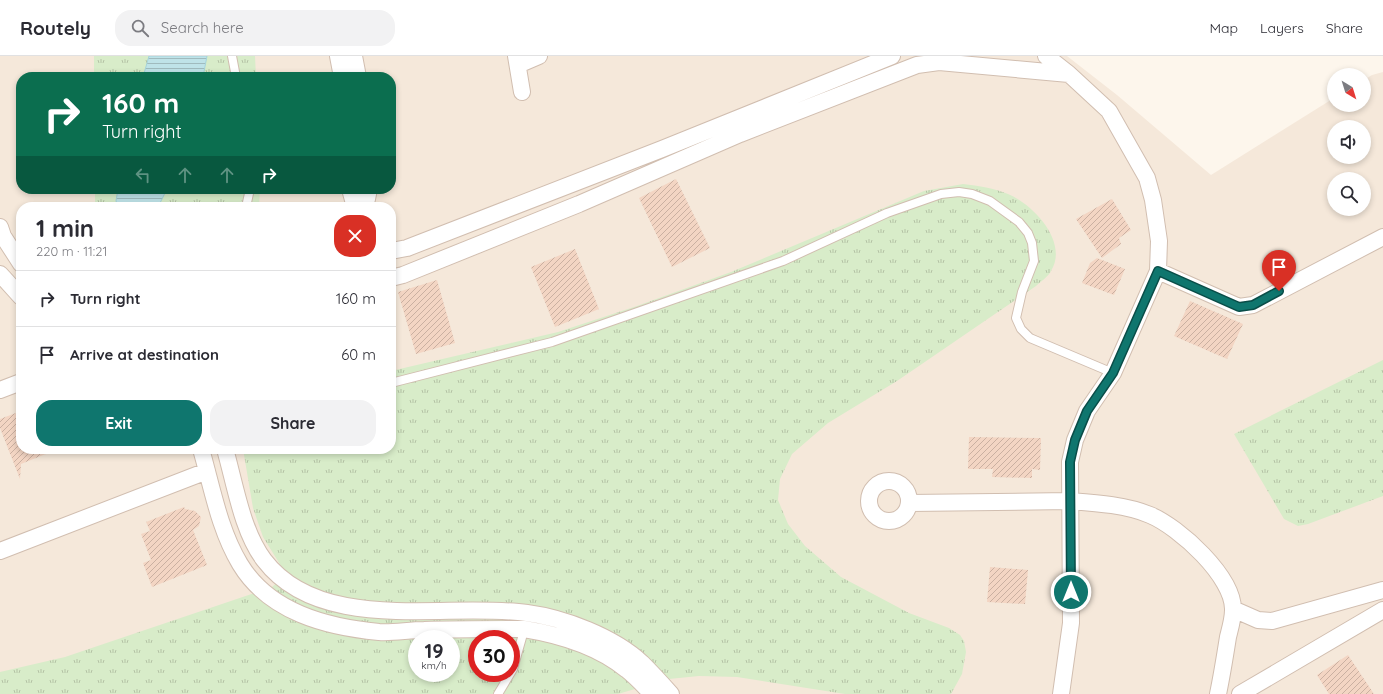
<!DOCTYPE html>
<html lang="en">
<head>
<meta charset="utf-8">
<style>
	:root { --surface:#fff; --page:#f2f2f3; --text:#2b2b33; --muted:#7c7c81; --line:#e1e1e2; --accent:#0f766e }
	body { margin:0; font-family:Quicksand,sans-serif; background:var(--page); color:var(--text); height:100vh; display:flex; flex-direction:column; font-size:15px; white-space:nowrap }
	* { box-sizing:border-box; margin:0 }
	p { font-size:13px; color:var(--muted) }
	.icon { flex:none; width:22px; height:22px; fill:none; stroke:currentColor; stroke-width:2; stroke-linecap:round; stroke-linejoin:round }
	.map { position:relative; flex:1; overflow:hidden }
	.drawer { position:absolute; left:16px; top:146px; width:380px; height:252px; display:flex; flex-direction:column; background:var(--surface); border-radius:16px; box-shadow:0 2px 6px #0003 }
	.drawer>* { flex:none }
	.hud { position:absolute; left:16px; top:16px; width:380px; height:122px; border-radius:16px; box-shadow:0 2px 6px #0003; background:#0b6e4f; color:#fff; overflow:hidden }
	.needle { width:26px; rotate:142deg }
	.fabs { position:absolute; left:1327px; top:12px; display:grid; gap:8px }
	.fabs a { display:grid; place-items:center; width:44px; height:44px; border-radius:50%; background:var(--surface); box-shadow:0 2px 6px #0003; font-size:20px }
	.speed { position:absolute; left:408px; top:574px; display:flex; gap:8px; font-size:20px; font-weight:700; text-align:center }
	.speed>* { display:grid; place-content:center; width:52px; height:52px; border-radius:50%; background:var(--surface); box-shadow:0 2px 6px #0003; line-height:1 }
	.speed small { font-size:10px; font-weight:400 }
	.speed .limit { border:6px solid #d22; background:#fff; color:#111 }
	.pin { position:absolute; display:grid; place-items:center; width:34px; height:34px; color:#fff; margin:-41px -17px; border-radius:50% 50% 50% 0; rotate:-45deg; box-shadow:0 0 4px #0007 }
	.pin .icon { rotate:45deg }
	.me { position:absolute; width:44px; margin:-22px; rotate:0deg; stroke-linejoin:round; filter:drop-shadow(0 0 3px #0008) }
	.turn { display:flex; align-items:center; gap:14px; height:84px; padding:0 20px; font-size:18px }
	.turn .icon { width:52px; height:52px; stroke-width:2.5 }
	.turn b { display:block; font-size:28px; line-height:34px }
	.lanes { display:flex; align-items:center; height:38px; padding:0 20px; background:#0003; justify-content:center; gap:20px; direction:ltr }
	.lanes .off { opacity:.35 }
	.round { display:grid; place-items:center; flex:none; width:42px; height:42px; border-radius:16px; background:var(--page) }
	.overview { display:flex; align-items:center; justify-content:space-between; height:68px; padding:0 20px }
	h1 { font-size:24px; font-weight:700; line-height:30px }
	.button { display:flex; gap:8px; margin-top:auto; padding:8px 20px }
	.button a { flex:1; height:46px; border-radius:16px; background:var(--accent); color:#fff; font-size:16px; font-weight:700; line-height:46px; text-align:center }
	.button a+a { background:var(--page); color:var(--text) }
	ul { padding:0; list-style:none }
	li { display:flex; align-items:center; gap:12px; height:56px; padding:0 20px; border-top:1px solid var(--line) }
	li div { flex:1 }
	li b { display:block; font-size:15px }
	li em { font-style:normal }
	header { display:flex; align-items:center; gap:24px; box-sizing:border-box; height:56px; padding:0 20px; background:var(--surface); border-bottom:1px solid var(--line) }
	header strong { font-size:19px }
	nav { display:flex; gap:22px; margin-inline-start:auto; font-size:14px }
	.search { width:280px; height:36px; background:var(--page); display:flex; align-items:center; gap:10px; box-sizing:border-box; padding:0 14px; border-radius:16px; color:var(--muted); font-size:15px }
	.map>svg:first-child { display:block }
	.residential { fill:#f5e8da; fill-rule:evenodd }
	.grass { fill:url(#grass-tufts); fill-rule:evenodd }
	.water { fill:url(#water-rules); stroke:#a5d3da }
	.building { fill:url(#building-hatch) }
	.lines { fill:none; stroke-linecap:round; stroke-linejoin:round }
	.lane-casing { stroke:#d1beb0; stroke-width:10 }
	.street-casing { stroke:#d1beb0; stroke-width:18 }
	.lane { stroke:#fff; stroke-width:8 }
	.street { stroke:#fff; stroke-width:16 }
	.route-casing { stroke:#0a4d48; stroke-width:10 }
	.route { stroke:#0f766e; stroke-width:7 }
</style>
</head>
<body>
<header>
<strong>Routely</strong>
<div class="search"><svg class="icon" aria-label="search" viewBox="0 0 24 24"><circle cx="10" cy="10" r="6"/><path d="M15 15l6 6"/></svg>Search here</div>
<nav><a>Map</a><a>Layers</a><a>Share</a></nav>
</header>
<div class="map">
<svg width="1383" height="638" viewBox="0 0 1383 638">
	<defs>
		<pattern id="grass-tufts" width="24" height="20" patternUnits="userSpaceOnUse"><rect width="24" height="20" fill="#d8ecc9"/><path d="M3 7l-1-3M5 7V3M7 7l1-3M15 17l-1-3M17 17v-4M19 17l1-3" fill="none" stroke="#b4c2a5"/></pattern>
		<pattern id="water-rules" width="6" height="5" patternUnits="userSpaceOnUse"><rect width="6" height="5" fill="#bfe3e8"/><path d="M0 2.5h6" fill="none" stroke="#a0bbbe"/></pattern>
		<pattern id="building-hatch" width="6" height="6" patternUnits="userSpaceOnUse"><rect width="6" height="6" fill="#f3d5c3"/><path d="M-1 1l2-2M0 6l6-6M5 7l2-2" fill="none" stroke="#cab0a1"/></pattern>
	</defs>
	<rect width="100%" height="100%" fill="#fdf6ec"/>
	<path class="residential" d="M0,0H1067L1117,39L1211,119L1334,42V49H1364V24L1372,19L1383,16V638H0ZM21,21H391V133H21ZM1334,71H1364V101H1334ZM1334,123H1364V153H1334ZM21,151H391V393H21ZM417,583H451V617H417ZM477,583H511V617H477Z"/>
	<path class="grass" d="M94,0H255L256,21H94Z
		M963,128C979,130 994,132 1008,138C1033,148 1069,186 1051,215C1048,221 1041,225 1036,230L897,325L828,367L792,398L780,423L778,444L788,468L805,490L841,521L909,557L949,572L960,579L964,585L966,596L962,618L951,638H845L737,621L699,620L669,623L618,638H0V616L65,601L272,531L279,525L281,510L263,481L253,452L243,393H391V315L558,276L637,250L731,216L924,135ZM417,583H451V617H417ZM477,583H511V617H477Z
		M95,133H260L259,151H95Z
		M1383,304V440L1308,468L1298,470L1284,463L1234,378Z"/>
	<path class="water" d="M149,0H207L203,21H143Z
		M118,133H167L158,151H118L116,145Z"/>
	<path class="building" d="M676,123L710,192L672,211L639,142Z
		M1112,143L1131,174L1119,182L1121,188L1102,202L1076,163Z
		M575,193L599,253L555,271L531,211Z
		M1097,202L1125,213L1114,239L1082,227L1090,207Z
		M437,224L455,287L416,298L398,236Z
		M1190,245L1243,268L1227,303L1174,280Z
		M21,355V393H58L21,408L20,423L0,372V363Z
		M969,381L1041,382L1040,414L1032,413V422L992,421L993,413H968Z
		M184,451L185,453L195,455L201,461L199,470L193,474L207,509L152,531L143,507L151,504L141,478L150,475L146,466Z
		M990,511L1028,514L1025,548L987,546Z
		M1348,599L1374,638H1329L1317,619Z"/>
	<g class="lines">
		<g class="lane-casing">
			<path id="lane" d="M232,0L236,21
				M246,151L250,133
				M391,327L552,286L783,205L887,157L941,138L959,136L972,138L990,145L1019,166L1028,177L1032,187L1034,205L1022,236L1016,262L1021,273L1030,282L1113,317
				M498,638L513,613L525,571"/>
		</g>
		<g class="street-casing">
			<path id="street" d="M338,0L342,21
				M354,0L358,21
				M516,0L522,36
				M1046,0L1069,18L1109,55L1147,122L1153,144L1159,185L1158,215L1113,317L1087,355L1075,384L1070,406L1071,567L1061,638
				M518,9L539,0
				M350,133L355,151
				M363,151L367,143L369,133
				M0,171L3,180L21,208
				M391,195L407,192L662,93L892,0
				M1158,215L1239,251L1253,249L1383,181
				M0,218L21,241
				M391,222L403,219L579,148L740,78L917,9L939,6L1069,18
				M0,334L21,326
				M201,393C212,431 219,473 240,508C269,556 326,571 379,576C393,577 409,574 424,574C457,573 491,573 524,573C561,579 598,590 627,614C636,621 644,630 652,638
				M225,393C235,428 242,475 264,504C321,579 446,546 527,557C565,562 614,581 642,607C652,617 662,628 671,638
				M869 445a20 20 0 1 1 40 0a20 20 0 1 1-40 0Z
				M909,447L1070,445C1096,447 1126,449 1150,459C1179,471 1234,521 1233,554C1233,563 1230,573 1228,581C1225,600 1222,619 1218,638
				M0,495L207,415
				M1233,553L1258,564L1272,565L1383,534
				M1240,638L1383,554"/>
		</g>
		<use href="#lane" class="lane"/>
		<use href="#street" class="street"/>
	</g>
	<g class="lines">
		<g class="route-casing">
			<path id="route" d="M1071,536L1070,406L1075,384L1087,355L1113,317L1158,215L1239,251L1253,249L1279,235"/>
		</g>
		<use href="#route" class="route"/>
	</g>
</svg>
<div class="fabs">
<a><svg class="needle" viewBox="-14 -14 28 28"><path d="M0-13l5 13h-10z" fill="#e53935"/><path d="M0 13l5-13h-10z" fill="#7c7c81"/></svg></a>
<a><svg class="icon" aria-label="sound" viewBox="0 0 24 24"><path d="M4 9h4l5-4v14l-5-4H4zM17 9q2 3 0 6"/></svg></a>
<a><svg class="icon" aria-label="search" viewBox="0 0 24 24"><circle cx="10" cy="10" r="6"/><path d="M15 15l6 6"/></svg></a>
</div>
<div class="speed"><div>19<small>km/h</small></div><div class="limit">30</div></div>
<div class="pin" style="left:1279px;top:235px;background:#d93025"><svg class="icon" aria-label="arrive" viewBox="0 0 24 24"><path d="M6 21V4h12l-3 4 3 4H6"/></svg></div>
<svg class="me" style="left:1071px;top:536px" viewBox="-20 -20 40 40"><circle r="17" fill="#0f766e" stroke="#fff" stroke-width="3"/><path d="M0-11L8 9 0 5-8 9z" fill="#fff"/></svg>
<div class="hud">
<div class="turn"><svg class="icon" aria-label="right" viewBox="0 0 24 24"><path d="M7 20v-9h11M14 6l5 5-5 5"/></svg><div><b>160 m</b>Turn right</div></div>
<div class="lanes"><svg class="icon off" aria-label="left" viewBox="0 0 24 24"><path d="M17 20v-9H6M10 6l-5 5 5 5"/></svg><svg class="icon off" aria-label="ahead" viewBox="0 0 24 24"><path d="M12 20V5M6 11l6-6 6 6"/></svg><svg class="icon off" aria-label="ahead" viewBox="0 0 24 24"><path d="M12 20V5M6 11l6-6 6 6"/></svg><svg class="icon" aria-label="right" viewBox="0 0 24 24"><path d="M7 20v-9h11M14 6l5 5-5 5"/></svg></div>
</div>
<section class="drawer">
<div class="overview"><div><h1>1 min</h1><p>220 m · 11:21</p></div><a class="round" style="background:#d93025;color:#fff"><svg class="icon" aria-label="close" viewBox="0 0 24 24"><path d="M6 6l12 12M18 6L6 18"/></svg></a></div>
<ul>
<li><svg class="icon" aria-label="right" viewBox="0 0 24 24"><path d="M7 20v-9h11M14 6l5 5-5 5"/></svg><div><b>Turn right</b></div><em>160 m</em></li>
<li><svg class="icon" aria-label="arrive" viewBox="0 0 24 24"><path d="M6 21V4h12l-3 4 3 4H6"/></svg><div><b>Arrive at destination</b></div><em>60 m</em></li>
</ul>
<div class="button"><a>Exit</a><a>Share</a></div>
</section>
</div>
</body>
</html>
